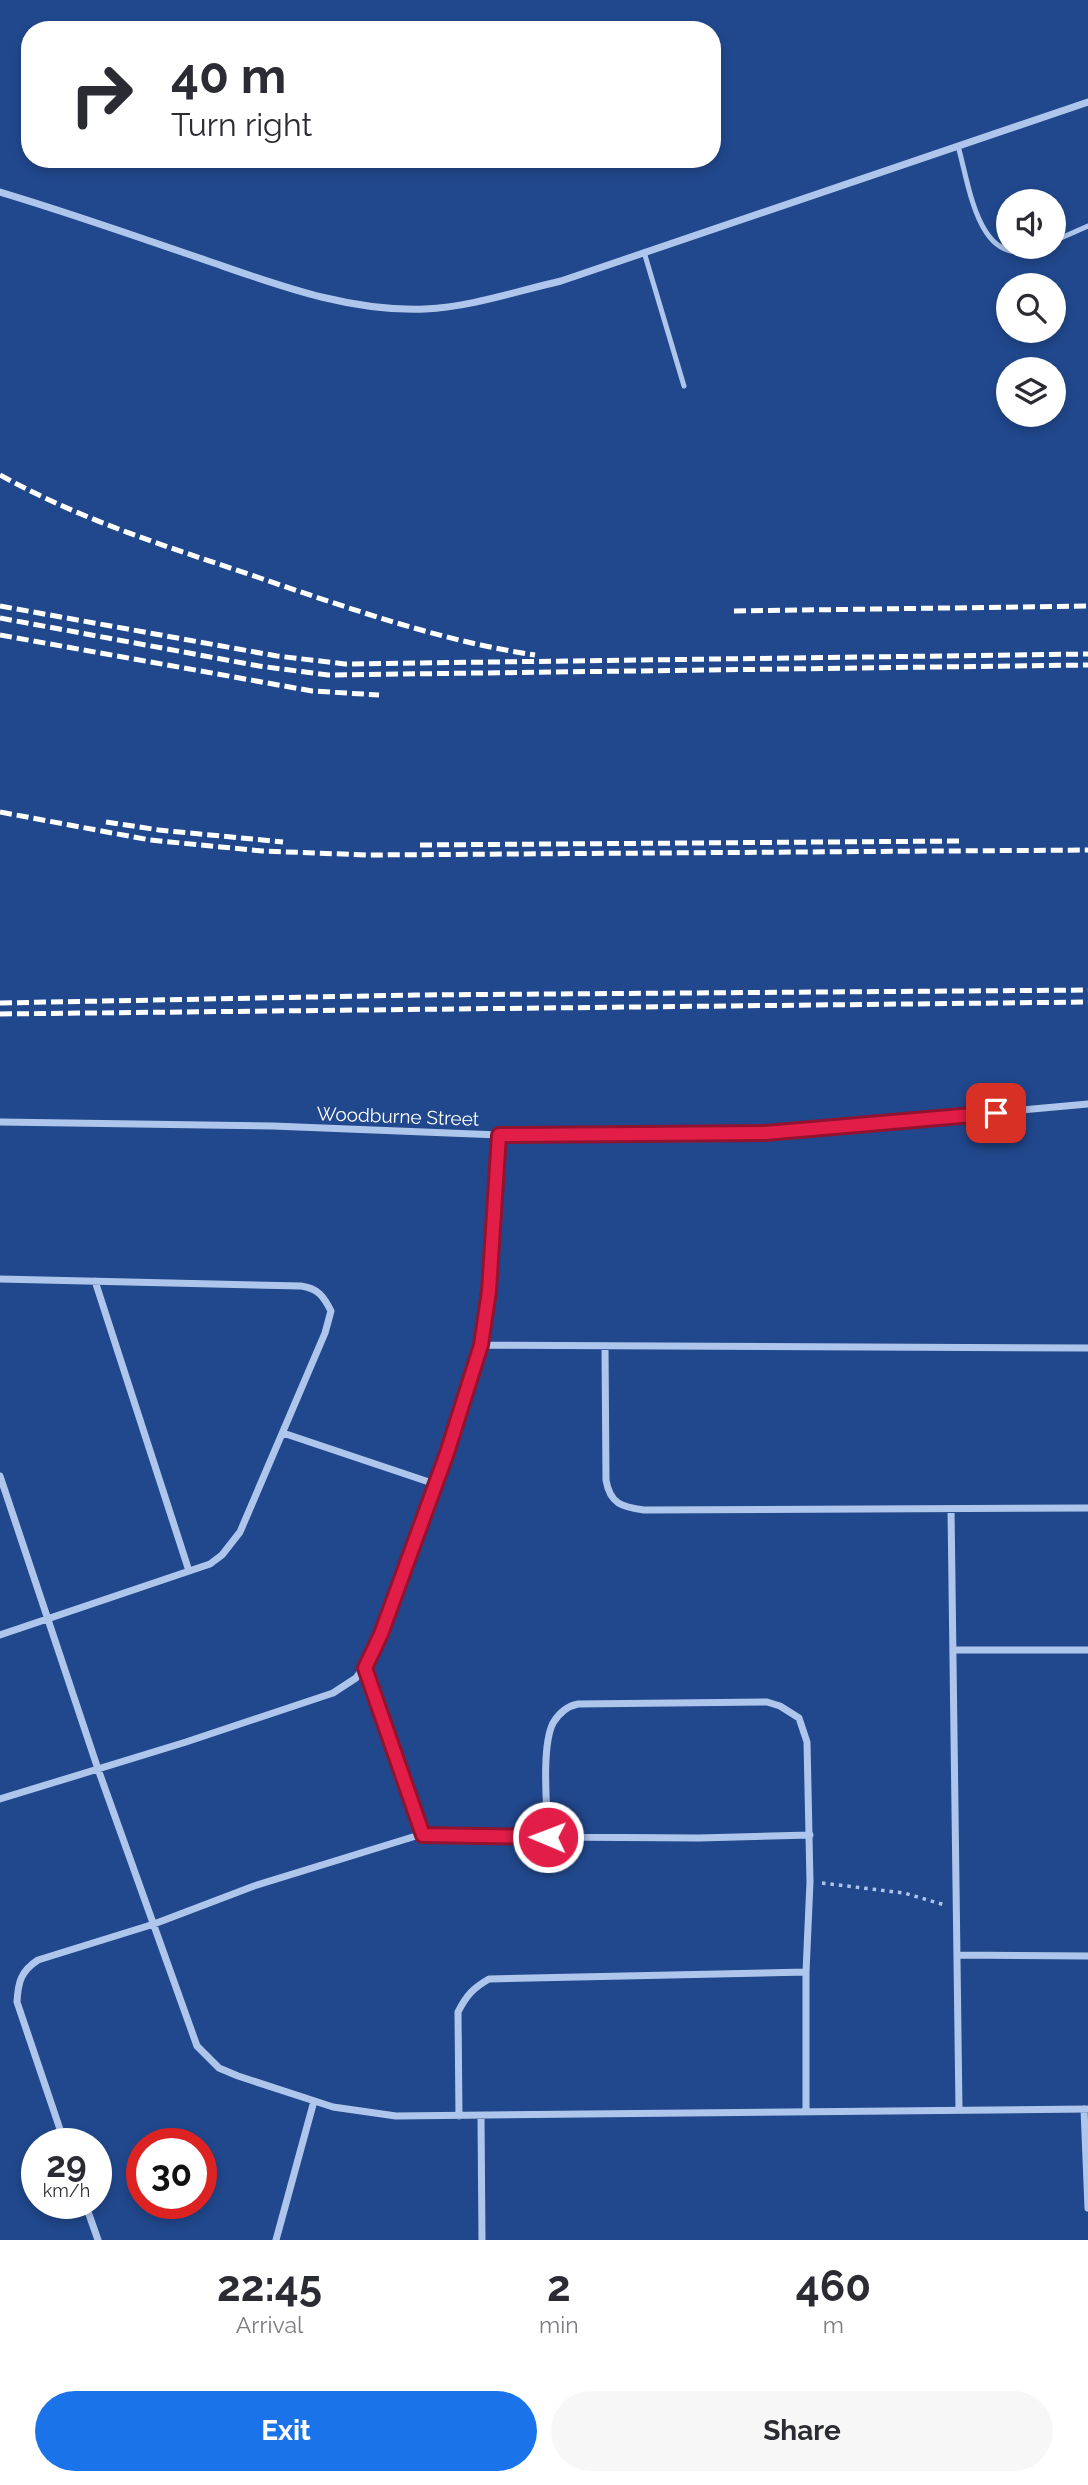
<!DOCTYPE html>
<html lang="en">
<head>
<meta charset="utf-8">
<style>
	:root { --surface:#fff; --page:#f7f7f7; --text:#2b2b33; --muted:#7c7c81; --accent:#1a73e8 }
	body { margin:0; font-family:Raleway,sans-serif; background:var(--page); color:var(--text); height:100vh; display:flex; flex-direction:column; font-size:26px; white-space:nowrap }
	* { box-sizing:border-box; margin:0 }
	p { font-size:23px; color:var(--muted) }
	.icon { flex:none; width:38px; height:38px; fill:none; stroke:currentColor; stroke-width:2; stroke-linecap:round; stroke-linejoin:round }
	.map { position:relative; height:2240px; overflow:hidden }
	.drawer { display:flex; flex-direction:column; background:var(--surface); flex:1 }
	.drawer>* { flex:none }
	.hud { position:absolute; left:21px; top:21px; width:700px; height:147px; border-radius:28px; box-shadow:0 4px 10px #0003; background:#fff; color:var(--text); overflow:hidden }
	.controls { position:absolute; left:996px; top:189px; display:grid; gap:14px }
	.controls a { display:grid; place-items:center; width:70px; height:70px; border-radius:50%; background:var(--surface); box-shadow:0 4px 10px #0003; font-size:35px }
	.speed { position:absolute; left:21px; top:2128px; display:flex; gap:14px; font-size:35px; font-weight:700; text-align:center }
	.speed>* { display:grid; place-content:center; width:91px; height:91px; border-radius:50%; background:var(--surface); box-shadow:0 4px 10px #0003; line-height:1 }
	.speed small { font-size:18px; font-weight:400 }
	.speed .limit { border:10px solid #d22; background:#fff; color:#111 }
	.pin { position:absolute; display:grid; place-items:center; width:60px; height:60px; color:#fff; margin:-30px; border-radius:14px; box-shadow:0 4px 10px #0006 }
	.me { position:absolute; width:77px; margin:-38px; rotate:271deg; stroke-linejoin:round; filter:drop-shadow(0 0 5px #0008) }
	.turn { display:flex; align-items:center; gap:24px; height:147px; padding:0 35px; font-size:32px }
	.turn .icon { width:91px; height:91px; stroke-width:2.5 }
	.turn b { display:block; font-size:49px; line-height:60px }
	.eta { display:flex; justify-content:space-evenly; align-items:center; height:119px; text-align:center }
	.eta b { font-size:42px; font-weight:700; line-height:49px }
	.button { display:flex; gap:14px; margin-top:auto; padding:14px 35px }
	.button a { flex:1; height:80px; border-radius:42px; background:var(--accent); color:#fff; font-size:28px; font-weight:700; line-height:80px; text-align:center }
	.button a+a { background:var(--page); color:var(--text) }
	.map>svg:first-child { display:block }
	.lines { fill:none; stroke-linecap:round; stroke-linejoin:round }
	.path { stroke:#afc6ec; stroke-width:3.5; stroke-dasharray:3.5 5; stroke-linecap:butt }
	.lane { stroke:#afc6ec; stroke-width:5 }
	.street { stroke:#afc6ec; stroke-width:7 }
	.rail { stroke:#fff; stroke-width:5; stroke-dasharray:12 5; stroke-linecap:butt }
	.route-casing { stroke:#92132f; stroke-width:18 }
	.route { stroke:#e11d48; stroke-width:12 }
	.labels { text-anchor:middle; dominant-baseline:central; stroke-width:7; stroke-linejoin:round; paint-order:stroke }
	.street-label { font-size:19px; fill:#fff; stroke:#21488d }
</style>
</head>
<body>
<div class="map">
<svg width="1088" height="2240" viewBox="0 0 1088 2240">
	<rect width="100%" height="100%" fill="#21488d"/>
	<g class="lines">
		<path class="path" d="M822,1883L904,1893L945,1905"/>
		<path class="lane" d="M958,146C970,187 978,274 1041,247
			M1054,241L1088,226
			M644,252L684,386"/>
		<path class="street" d="M0,192C70,213 139,237 208,261C278,285 349,312 425,309C471,307 517,291 561,281L1088,102
			M0,1122L273,1126L499,1135L765,1133L1088,1104
			M0,1279L301,1286C318,1288 324,1297 331,1311L325,1333L240,1532L222,1555L210,1564L0,1635
			M95,1281L189,1571
			M481,1345L1088,1348
			M605,1346L606,1480C610,1504 622,1507 644,1510L1088,1508
			M283,1433L435,1484
			M0,1476L98,1769L197,2046L219,2068L238,2076L333,2107L396,2116L1088,2109
			M951,1509L959,2110
			M953,1650H1088
			M365,1668L423,1835
			M0,1799L186,1742L333,1693L356,1678L374,1653L466,1394L487,1316L499,1135
			M548,1837C547,1808 541,1747 553,1723C559,1713 568,1706 578,1704L767,1702L780,1706L799,1718L807,1742L810,1882L806,1972V2112
			M957,1955L1088,1956
			M1084,2109L1088,2208
			M459,2116L458,2012C466,1996 473,1988 489,1979L806,1972
			M481,2116L482,2240
			M65,2144L17,2002C18,1982 21,1971 38,1960L154,1924L254,1886L416,1836L699,1838L810,1835
			M85,2203L98,2240
			M276,2240L314,2101"/>
		<path class="rail" d="M0,475C85,522 169,547 260,578C351,609 441,641 535,655
			M0,606L277,656L345,664L1088,654
			M734,611L1088,606
			M0,618L259,666L328,675L1088,665
			M0,635L312,691L379,695
			M0,812L150,840L262,851L368,855L1088,850
			M106,822L159,830L283,842
			M420,845L962,841
			M0,1003L416,995L1088,990
			M0,1014L1088,1002"/>
	</g>
	<g class="lines">
		<g class="route-casing">
			<path id="route" d="M548,1837L423,1835L365,1668L381,1634L447,1453L481,1345L489,1291L499,1135L765,1133L996,1113"/>
		</g>
		<use href="#route" class="route"/>
	</g>
	<g class="labels">
		<g class="street-label">
			<text transform="translate(398 1116) rotate(2)">Woodburne Street</text>
		</g>
	</g>
</svg>
<div class="controls">
<a><svg class="icon" aria-label="sound" viewBox="0 0 24 24"><path d="M4 9h4l5-4v14l-5-4H4zM17 9q2 3 0 6"/></svg></a>
<a><svg class="icon" aria-label="search" viewBox="0 0 24 24"><circle cx="10" cy="10" r="6"/><path d="M15 15l6 6"/></svg></a>
<a><svg class="icon" aria-label="layers" viewBox="0 0 24 24"><path d="M12 4l9 5-9 5-9-5zM3 14l9 5 9-5"/></svg></a>
</div>
<div class="speed"><div>29<small>km/h</small></div><div class="limit">30</div></div>
<div class="pin" style="left:996px;top:1113px;background:#d93025"><svg class="icon" aria-label="arrive" viewBox="0 0 24 24"><path d="M6 21V4h12l-3 4 3 4H6"/></svg></div>
<svg class="me" style="left:548px;top:1837px" viewBox="-20 -20 40 40"><circle r="17" fill="#e11d48" stroke="#fff" stroke-width="3"/><path d="M0-11L8 9 0 5-8 9z" fill="#fff"/></svg>
<div class="hud">
<div class="turn"><svg class="icon" aria-label="right" viewBox="0 0 24 24"><path d="M7 20v-9h11M14 6l5 5-5 5"/></svg><div><b>40 m</b>Turn right</div></div>
</div>
</div>
<section class="drawer">
<div class="eta">
<div><b>22:45</b><p>Arrival</p></div>
<div><b>2</b><p>min</p></div>
<div><b>460</b><p>m</p></div>
</div>
<div class="button"><a>Exit</a><a>Share</a></div>
</section>
</body>
</html>
